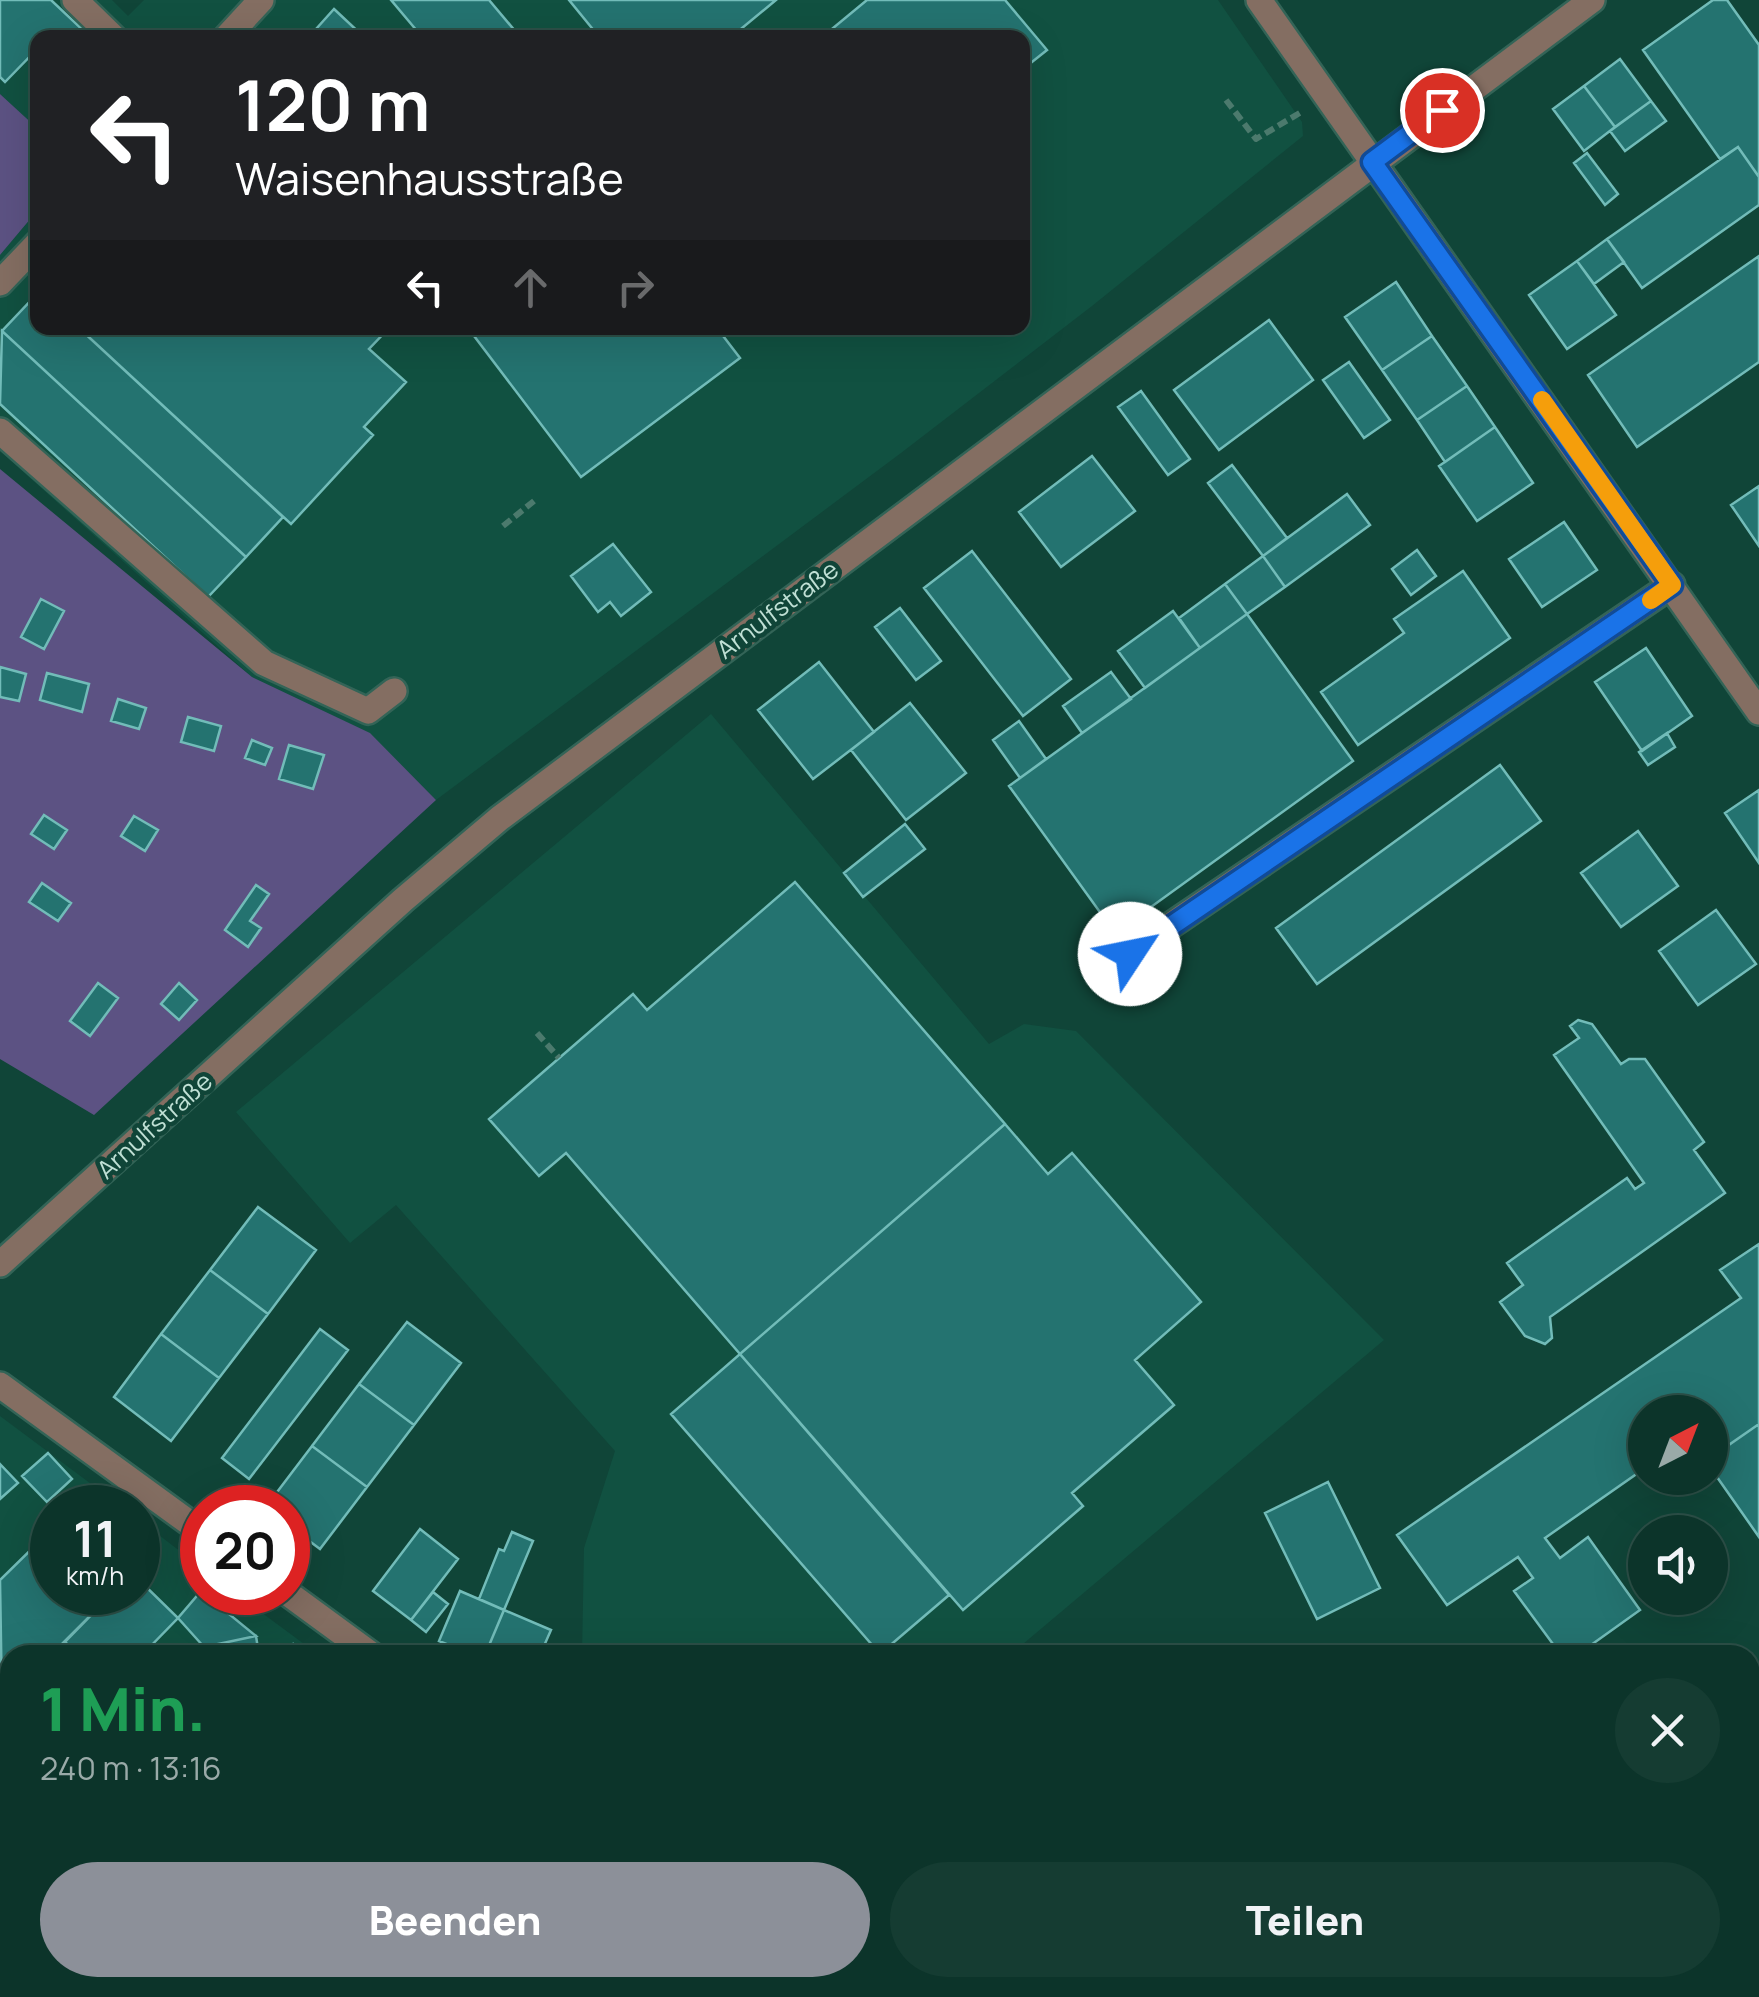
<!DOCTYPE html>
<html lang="de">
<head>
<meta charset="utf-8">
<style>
	:root { --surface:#0c342a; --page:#153c32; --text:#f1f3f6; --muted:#9aaaa8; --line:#2c4f47; --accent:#8c9099 }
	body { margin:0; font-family:Manrope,sans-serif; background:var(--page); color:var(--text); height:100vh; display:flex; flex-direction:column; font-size:38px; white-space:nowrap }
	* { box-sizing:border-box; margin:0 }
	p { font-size:32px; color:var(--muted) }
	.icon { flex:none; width:55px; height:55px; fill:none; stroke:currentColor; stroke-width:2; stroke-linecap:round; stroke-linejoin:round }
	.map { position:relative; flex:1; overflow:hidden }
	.sheet { position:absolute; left:0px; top:1645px; width:1760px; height:352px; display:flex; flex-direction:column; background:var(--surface); border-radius:30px 30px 0 0; box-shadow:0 10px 40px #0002,0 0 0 2px var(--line) }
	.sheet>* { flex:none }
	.guide { position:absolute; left:30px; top:30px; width:1000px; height:305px; border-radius:20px; box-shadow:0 10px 40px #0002,0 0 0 2px var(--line); background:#202124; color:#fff; overflow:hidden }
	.needle { width:65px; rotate:42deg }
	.buttons { position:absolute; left:1628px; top:1395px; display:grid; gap:20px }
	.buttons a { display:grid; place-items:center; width:100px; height:100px; border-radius:50%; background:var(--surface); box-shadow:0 10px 40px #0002,0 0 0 2px var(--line); font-size:50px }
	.speed { position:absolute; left:30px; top:1485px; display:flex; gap:20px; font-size:50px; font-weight:700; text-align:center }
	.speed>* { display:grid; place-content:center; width:130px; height:130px; border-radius:50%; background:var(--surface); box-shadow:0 10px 40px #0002,0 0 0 2px var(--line); line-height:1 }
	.speed small { font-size:25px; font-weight:400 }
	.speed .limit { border:15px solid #d22; background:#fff; color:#111 }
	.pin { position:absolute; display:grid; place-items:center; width:85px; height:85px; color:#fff; margin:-42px; border:5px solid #fff; border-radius:50%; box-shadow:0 2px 10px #0007 }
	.me { position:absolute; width:110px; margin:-55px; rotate:56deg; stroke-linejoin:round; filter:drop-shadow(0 0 8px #0008) }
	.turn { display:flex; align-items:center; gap:35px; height:210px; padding:0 40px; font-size:45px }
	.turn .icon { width:130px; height:130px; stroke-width:2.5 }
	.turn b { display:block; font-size:70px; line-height:85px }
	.lanes { display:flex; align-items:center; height:95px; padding:0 40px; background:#0003; justify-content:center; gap:50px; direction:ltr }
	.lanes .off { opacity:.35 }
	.round { display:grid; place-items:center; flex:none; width:105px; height:105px; border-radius:52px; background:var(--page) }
	.headline { display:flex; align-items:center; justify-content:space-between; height:170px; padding:0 40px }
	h1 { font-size:60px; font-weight:800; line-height:75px; color:#1e9e55 }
	.button { display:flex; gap:20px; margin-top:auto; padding:20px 40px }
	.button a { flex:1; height:115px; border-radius:60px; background:var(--accent); color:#fff; font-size:40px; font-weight:800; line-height:115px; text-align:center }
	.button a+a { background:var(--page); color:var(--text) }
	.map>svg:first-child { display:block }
	.built { fill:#115141 }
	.green { fill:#5c5283 }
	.building { fill:#247370; stroke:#72bcb9; stroke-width:2.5 }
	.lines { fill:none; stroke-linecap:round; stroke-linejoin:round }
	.minor-casing { stroke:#336457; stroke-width:30 }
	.path { stroke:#4c7a6d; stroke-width:6; stroke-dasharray:10 5; stroke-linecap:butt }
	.minor { stroke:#846e62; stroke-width:25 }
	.route-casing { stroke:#114b97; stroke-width:25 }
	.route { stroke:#1a73e8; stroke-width:18 }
	.slow { stroke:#f59e0b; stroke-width:18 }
	.labels { text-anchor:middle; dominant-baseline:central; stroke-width:9; stroke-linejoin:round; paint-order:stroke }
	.street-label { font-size:25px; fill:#c0e0d5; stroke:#104538 }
</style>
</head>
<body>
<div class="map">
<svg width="1759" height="1997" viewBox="0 0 1759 1997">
	<rect width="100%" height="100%" fill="#104538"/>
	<path class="built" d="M0,0H112L128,16L144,0H1218L1302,122L1303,136L1092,306L901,453L436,800L369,733L252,677L0,451V255L37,211L38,328H1022V38H38L37,129L0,94Z
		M711,714L989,1044L1024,1024L1076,1031L1384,1340L1023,1644L1022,1655H582L584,1548L615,1451L396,1205L350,1243L236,1112Z
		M0,1416L122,1507L52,1508V1592H138V1519L202,1568V1592L235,1593L319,1655H10V1789L0,1791Z"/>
	<path class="green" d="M0,94L38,129L37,211L0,255Z
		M0,469L252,677L370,733L436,800L94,1115L0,1059Z
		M1750,1981H1759V1997H1647L1648,1988H1750Z"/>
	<path class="building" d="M0,0H51L86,33L82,38H38V48L5,82L0,77Z
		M391,0H489L521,38H423Z
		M569,0H776L730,38H600Z
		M867,0H1005L1047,50L1022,70V38H821Z
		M1713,0H1727L1759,45V177L1738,147L1720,159L1643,50Z
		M334,9L365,38H308Z
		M1620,59L1651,101L1615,127L1584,86Z
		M1584,86L1615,127L1584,151L1553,109Z
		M1651,101L1666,121L1625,151L1610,131Z
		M1738,147L1759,177V205L1642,288L1607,239Z
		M1587,153L1618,194L1605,205L1574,163Z
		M1607,239L1624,262L1594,284L1577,261Z
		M1759,256V362L1637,447L1588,375Z
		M1577,261L1616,315L1567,349L1529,295Z
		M1396,282L1432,336L1382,370L1345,317Z
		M38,293V328H79L283,517L246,557L2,331Z
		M1269,320L1313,380L1219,450L1174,390Z
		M79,328H389L369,349L406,382L364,427L373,435L291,524Z
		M468,328H717L740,358L581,477Z
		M2,331L246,557L208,597L0,404Z
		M1432,336L1467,386L1417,420L1382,370Z
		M1349,362L1390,420L1364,438L1323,380Z
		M1467,386L1495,427L1445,462L1417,420Z
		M1141,391L1190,459L1168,475L1118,407Z
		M1495,427L1533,483L1477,521L1439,466Z
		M1092,456L1135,511L1061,567L1019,512Z
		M1232,465L1287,538L1263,556L1208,483Z
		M1759,486V546L1731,505Z
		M1347,494L1370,525L1285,587L1263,556Z
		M1564,522L1597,570L1542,607L1509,559Z
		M613,544L651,592L621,616L610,602L598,612L571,576Z
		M1417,550L1436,576L1411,595L1392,569Z
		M972,551L1071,679L1023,716L924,588Z
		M1263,556L1285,587L1247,614L1225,584Z
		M1463,571L1510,638L1358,745L1321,692L1404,633L1394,619Z
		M1225,584L1247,614L1200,648L1179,618Z
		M41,599L64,611L44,649L21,637Z
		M900,608L941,661L916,680L875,627Z
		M1173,611L1200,648L1145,688L1118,651Z
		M1247,614L1353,761L1115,933L1009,786Z
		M1646,648L1692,716L1642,751L1595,682Z
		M819,662L874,732L813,779L758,710Z
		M0,667L26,674L19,701L0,697Z
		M1111,672L1131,699L1082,733L1063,706Z
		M47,673L89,684L82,712L40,700Z
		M118,699L146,708L139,729L111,721Z
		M910,703L966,773L906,820L851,750Z
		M188,717L221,726L214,751L181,742Z
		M1019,721L1046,759L1020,778L993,740Z
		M1667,733L1675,747L1648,765L1639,752Z
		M252,740L272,748L265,765L245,758Z
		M289,745L324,755L313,789L279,779Z
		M1500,765L1541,821L1317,984L1276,928Z
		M1759,790V863L1725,813Z
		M44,815L67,830L54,849L31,834Z
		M134,816L158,830L145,851L121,836Z
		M905,824L925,849L863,897L844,873Z
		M1638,831L1678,886L1621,927L1581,873Z
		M795,882L1005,1124L740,1354L566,1153L539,1176L489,1119L633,994L647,1010Z
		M42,883L71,903L58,921L29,902Z
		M256,885L269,894L250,921L261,928L248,947L225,930Z
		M1716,910L1756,964L1698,1005L1659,951Z
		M98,983L118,998L90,1036L70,1021Z
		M179,983L197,1000L179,1020L161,1004Z
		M1578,1020L1592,1024L1621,1064L1629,1059H1645L1704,1142L1694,1150L1725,1193L1550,1317L1552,1338L1545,1344L1525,1336L1500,1302L1523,1285L1507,1263L1627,1178L1635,1189L1644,1183L1554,1055L1579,1038L1570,1026Z
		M1005,1124L1048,1174L1072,1153L1201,1302L1135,1360L1174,1405L1072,1493L1083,1506L963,1610L740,1354Z
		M258,1207L316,1250L268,1314L210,1270Z
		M1759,1244V1424L1710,1458V1412H1645V1468L1545,1538L1560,1558L1588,1537L1640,1610L1577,1655H1561L1514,1591L1533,1578L1518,1557L1447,1605L1397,1535L1741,1298L1720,1270Z
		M210,1270L268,1314L219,1378L161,1334Z
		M407,1322L461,1363L414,1425L359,1384Z
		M320,1329L348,1350L249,1479L222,1458Z
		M161,1334L219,1378L171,1441L114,1397Z
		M740,1354L949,1595L880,1654L671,1414Z
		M359,1384L414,1425L367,1487L312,1446Z
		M1759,1424V1537L1710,1467V1458Z
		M312,1446L367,1487L320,1549L288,1525V1508H265Z
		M48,1453L72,1479L47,1502L22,1476Z
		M0,1464L18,1483L0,1499Z
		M1328,1482L1380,1588L1317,1619L1265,1513Z
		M52,1529V1592H114L51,1655H10V1695L2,1703L0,1580Z
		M420,1529L458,1559L411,1620L373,1591Z
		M512,1532L533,1541L504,1610L479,1599L499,1549L504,1551Z
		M138,1579L178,1618L142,1655H79L65,1642L114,1592H138Z
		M202,1590V1592L256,1636L204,1647L178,1618Z
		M460,1591L504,1610L485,1655H473L439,1641Z
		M433,1592L448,1604L426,1632L411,1620Z
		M504,1610L551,1630L540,1655H485Z
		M256,1636L259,1655H165L204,1647Z
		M293,1644L295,1655H259V1651Z
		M1750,1858H1759V1920H1750Z
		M119,1988H176L178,1997H121Z
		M1563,1988H1628V1997H1563Z"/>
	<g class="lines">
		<g class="minor-casing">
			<path id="minor" d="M75,0L114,38
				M1259,0L1759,712
				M226,38L261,0
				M0,283L38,243
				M0,431L264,663L368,711L394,691
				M1130,953L1672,585
				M0,1264L403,900L500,818L1592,0
				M0,1385L202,1532
				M286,1592L372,1655
				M1750,1807H1759
				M0,1842L10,1840
				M258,1988L260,1997
				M1310,1997V1988"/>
		</g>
		<path class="path" d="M1226,100L1256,139L1303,111
			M503,526L534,501
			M537,1033L559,1058
			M1750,1971H1759
			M1639,1997V1988"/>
		<use href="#minor" class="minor"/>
	</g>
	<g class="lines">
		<g class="route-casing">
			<path id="route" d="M1130,954L1672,585L1372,162L1442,110"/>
		</g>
		<use href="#route" class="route"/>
		<path class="slow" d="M1542,400L1672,585L1651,600"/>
	</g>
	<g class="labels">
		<g class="street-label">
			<text transform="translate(777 609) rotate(-37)">Arnulfstraße</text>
			<text transform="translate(154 1125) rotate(-42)">Arnulfstraße</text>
		</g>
	</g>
</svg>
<div class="buttons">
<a><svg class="needle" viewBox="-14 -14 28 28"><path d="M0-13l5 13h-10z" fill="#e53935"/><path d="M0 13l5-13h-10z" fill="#9aaaa8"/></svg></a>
<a><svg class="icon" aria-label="sound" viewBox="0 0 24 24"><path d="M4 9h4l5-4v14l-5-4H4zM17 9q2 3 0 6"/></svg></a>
</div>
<div class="speed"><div>11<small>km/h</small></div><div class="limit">20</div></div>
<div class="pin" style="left:1442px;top:110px;background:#d93025"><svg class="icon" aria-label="arrive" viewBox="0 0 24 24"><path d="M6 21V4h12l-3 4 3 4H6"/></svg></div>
<svg class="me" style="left:1130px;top:954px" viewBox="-20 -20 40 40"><circle r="19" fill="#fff"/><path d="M0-13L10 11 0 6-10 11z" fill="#1a73e8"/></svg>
<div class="guide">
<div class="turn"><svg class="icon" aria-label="left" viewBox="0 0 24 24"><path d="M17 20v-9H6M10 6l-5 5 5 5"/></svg><div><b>120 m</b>Waisenhausstraße</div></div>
<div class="lanes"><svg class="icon" aria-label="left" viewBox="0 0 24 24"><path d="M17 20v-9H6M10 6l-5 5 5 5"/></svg><svg class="icon off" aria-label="ahead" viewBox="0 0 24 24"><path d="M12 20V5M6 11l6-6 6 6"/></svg><svg class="icon off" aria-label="right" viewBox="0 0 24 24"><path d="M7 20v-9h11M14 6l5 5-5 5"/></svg></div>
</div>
<section class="sheet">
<div class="headline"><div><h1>1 Min.</h1><p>240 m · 13:16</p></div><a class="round"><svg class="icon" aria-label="close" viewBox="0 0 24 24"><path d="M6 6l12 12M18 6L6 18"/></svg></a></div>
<div class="button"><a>Beenden</a><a>Teilen</a></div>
</section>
</div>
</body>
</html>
